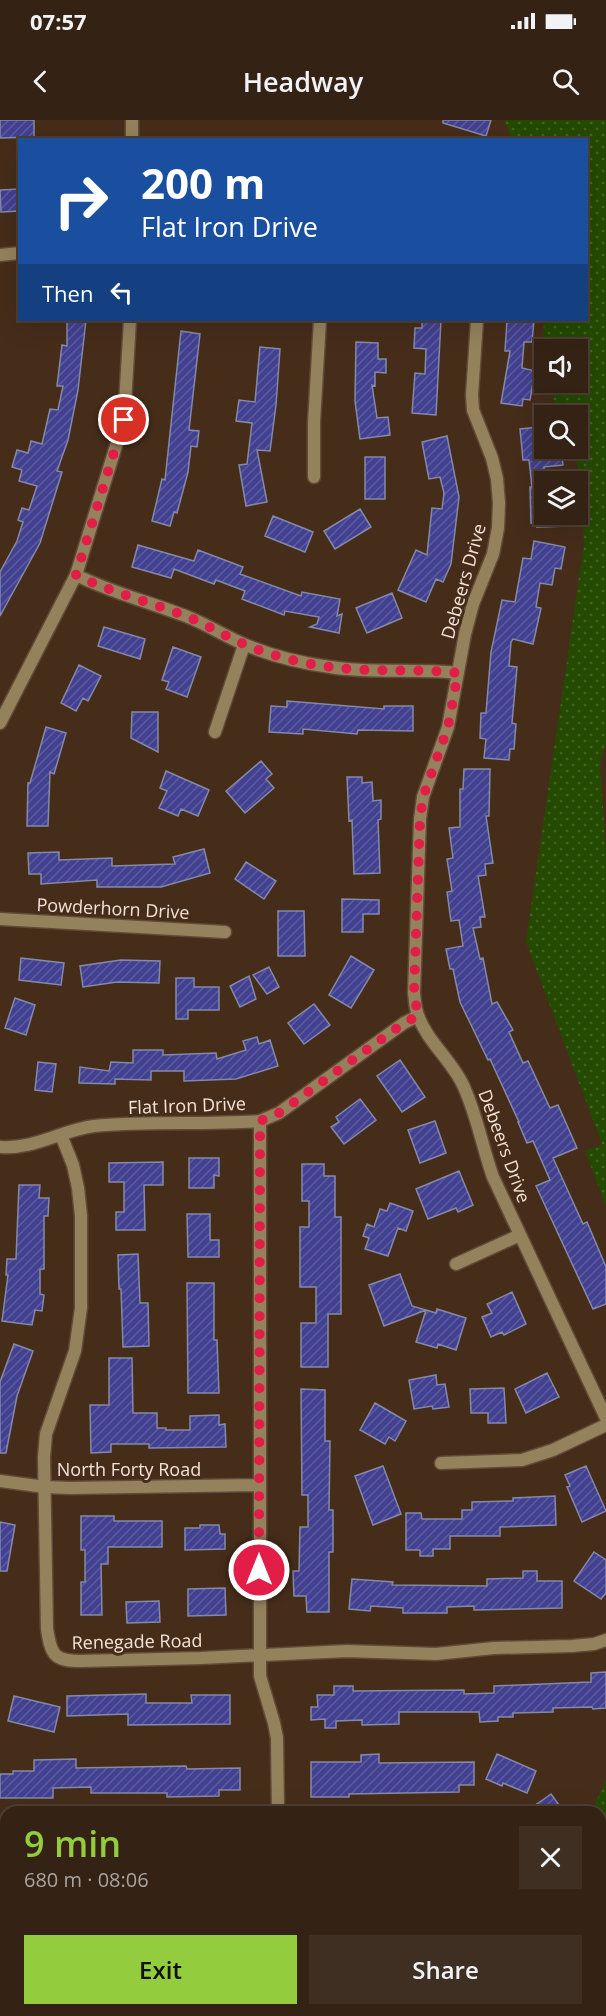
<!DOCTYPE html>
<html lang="en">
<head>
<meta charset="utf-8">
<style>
	:root { --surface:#342214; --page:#3f2f22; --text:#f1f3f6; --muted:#a9a4a0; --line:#4e3f34; --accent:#93cc3d }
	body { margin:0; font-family:"Open Sans",sans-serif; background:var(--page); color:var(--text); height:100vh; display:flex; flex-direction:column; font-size:22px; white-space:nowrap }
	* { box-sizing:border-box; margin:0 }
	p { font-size:20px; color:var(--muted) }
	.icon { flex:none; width:33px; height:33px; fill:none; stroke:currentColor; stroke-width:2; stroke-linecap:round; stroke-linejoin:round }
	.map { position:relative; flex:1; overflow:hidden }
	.drawer { position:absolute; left:0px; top:1686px; width:606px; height:210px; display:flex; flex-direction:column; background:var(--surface); border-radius:18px 18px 0 0; box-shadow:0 6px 24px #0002,0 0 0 2px var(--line) }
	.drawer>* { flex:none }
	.hud { position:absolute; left:18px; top:18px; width:570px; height:183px; border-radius:0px; box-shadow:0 6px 24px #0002,0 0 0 2px var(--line); background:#1a4fa0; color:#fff; overflow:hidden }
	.tools { position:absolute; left:534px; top:219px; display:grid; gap:12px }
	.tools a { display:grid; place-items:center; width:54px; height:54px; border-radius:0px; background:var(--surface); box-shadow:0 6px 24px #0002,0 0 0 2px var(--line); font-size:30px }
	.pin { position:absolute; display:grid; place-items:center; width:51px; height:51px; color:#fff; margin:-26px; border:3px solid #fff; border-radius:50%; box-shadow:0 2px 6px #0007 }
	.me { position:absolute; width:66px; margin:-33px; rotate:0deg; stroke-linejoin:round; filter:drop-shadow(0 0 4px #0008) }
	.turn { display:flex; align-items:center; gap:21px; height:126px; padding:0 24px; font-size:27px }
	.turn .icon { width:78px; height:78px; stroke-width:2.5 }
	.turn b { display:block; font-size:42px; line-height:51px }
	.then { display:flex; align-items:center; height:57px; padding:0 24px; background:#0003; gap:12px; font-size:22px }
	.round { display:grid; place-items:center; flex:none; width:63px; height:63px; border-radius:0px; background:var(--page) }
	.overview { display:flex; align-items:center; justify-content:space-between; height:102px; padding:0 24px }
	h1 { font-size:36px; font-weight:600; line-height:45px; color:var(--accent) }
	.button { display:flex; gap:12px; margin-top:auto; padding:12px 24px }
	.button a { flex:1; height:69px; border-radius:0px; background:var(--accent); color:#111; font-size:24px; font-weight:600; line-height:69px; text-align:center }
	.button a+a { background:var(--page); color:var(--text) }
	.status { display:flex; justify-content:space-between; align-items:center; height:42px; padding:0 30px; background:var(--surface); direction:ltr }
	.status svg { height:16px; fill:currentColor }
	header { display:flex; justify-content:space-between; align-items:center; height:78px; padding:0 24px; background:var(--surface); font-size:27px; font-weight:600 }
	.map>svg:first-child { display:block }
	.grass { fill:url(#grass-dots) }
	.building { fill:url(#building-hatch); stroke:#8589a8; stroke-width:1.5 }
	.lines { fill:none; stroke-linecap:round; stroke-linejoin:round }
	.minor-casing { stroke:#624a38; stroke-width:15 }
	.tertiary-casing { stroke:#624a38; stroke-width:15 }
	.minor { stroke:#94825c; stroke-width:12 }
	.tertiary { stroke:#94825c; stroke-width:12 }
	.route { stroke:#e11d48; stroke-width:10; stroke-dasharray:0 18 }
	.labels { text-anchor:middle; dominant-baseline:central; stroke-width:6; stroke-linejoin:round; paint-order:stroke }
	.street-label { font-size:18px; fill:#f3e3d7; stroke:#462d1a }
</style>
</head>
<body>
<div class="status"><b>07:57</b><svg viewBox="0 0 49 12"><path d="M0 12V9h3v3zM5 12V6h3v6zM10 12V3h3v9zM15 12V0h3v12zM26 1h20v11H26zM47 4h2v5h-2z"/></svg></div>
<header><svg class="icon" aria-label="back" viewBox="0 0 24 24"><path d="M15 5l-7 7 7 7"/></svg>Headway<svg class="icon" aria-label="search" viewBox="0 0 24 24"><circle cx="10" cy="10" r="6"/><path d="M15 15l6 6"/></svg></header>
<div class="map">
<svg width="606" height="1896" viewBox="0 0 606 1896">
	<defs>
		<pattern id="grass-dots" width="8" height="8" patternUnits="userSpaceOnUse" patternTransform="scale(1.5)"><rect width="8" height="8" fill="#244a01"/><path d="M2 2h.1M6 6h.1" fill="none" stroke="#446425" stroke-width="1.8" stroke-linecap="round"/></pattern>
		<pattern id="building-hatch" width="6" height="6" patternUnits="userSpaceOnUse" patternTransform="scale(1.5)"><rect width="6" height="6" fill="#424090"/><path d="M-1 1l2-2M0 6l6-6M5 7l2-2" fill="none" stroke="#5e5b9f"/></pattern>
	</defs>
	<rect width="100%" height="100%" fill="#462d1a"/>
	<path class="grass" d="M504,0H606V623L600,642L606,731V1086L585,1031L602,1024L526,822L584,424L580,353L571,329L578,328V296L559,295L548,263L578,262V230H544V253L542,247L544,200H586V20L512,19Z
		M606,1660V1886L601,1896H431L438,1890H600V1692H591Z"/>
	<path class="building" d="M0,0H34V17L0,18Z
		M443,0H491L486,16L443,3Z
		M20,69V91L1,92L0,70Z
		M67,200H86L78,270L68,320L57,351L62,352L40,423L0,496V452L17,421L23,402L18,400L22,388L29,390L37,366L19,361L22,350L12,347L17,330L28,333L31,321L42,324L50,289L58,290L63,266H57L62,225L67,226Z
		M422,200H441L436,295L412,293L415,253L425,254L426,229L414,228L415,208H422Z
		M507,200H534L532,222H524L522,248L535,251L530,280L523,279L522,286L501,283L510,231H505Z
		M181,211L200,214L189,310L199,311L197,327L191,326L188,352L177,393L174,392L170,406L152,401L162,359L165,360Z
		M356,222L378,223V239H386V253L375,252V266L372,265L377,298L388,297L390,315L360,319L355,281Z
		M260,227L280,229L276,285L270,331L257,330L267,382L246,386L239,345L247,344L252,303L236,301L239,280L255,282Z
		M539,307L540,313L544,312V328H561L563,345L544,347V394H570V406L537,407L538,403H531L530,367H532L529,340H523L520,309Z
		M447,316L459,377L451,444L443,462L436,459L426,482L398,470L416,430L427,435L432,388L442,389L444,373L440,357L429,359L422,322Z
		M365,337H385V379H365Z
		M360,389L371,407L335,429L324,411Z
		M273,396L313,412L305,432L265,416Z
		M534,421L565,427L561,449L555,448L552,465L540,463L536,487L541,488L533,524L513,519L511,522L509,546L517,547L512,603L516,604L514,629H510L509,640L484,638L486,619L480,618L481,593H486L491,532L502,480L515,482L523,438L531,439Z
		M138,425L194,441L198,430L243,447L240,454L301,476L302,472L340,479L337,496L342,494L339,513L310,507L317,504L319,497L285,491L284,495L242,479L245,471L216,460L214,464L174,449L171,458L132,447Z
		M392,473L402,498L367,513L356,488Z
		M104,507L145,519L140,539L98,526Z
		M173,527L201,537L187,577L166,569L169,562L162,560Z
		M79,545L101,556L88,581L83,578L76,591L61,583Z
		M287,581L384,589V586H413V611L358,610L357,614L303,609V614L269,612L271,586L287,587Z
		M132,592H158V632L131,618Z
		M46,607L66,613L54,654L50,652L48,706H27L28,663H30Z
		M261,641L272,654L266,659L274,668L245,693L226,671Z
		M464,649H490L489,696H486L493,743L485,744L486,755L478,756L485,797H480L481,807L473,808L480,839L483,838L492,884L497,882L513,910L509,912L523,943L528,941L550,988L558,985L577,1028L553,1038L583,1104L587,1102L606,1147V1184L593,1189L536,1066L550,1060L533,1021L527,1023L518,1002H519L490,939L488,940L460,882L453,849H450L446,829L463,826L459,800L451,801L447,772L452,771L447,739L453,738L449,708L460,707V669H463Z
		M166,651L209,670L198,696L181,689L178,696L159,688L167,671L160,668Z
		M347,657H362V663L372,662L373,681L381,680V699L378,700L380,753L354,754L352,700L349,701Z
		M204,729L210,753L161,767H97V760L41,764V754H29L28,733L59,732V740L112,738V746L175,744L173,737Z
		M246,742L276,761L264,779L235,759Z
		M342,779L379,780V794H363V812H342Z
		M278,791H304L305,836H278Z
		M351,836L374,850L351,888L329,875Z
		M21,838L64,843L61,865L19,860Z
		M121,840L160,841L159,863L117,862L83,867L80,846Z
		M269,847L279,867L267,874L253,855Z
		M249,856L256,879L240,887L230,866Z
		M176,858H194V867H219V890H188V899H176Z
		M15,878L35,885L26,915L5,908Z
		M314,884L330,905L304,924L288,903Z
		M257,917L259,924L270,920L278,946L236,959L184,961V951H151V960L115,959V964L79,963L80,947L109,951L111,942L133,943V930H163V935L216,933L217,939L246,930L243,921Z
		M400,940L425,977L402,992L377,956Z
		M38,942L56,944L52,972L35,970Z
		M360,979L376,1000L344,1024L331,1007L339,1002L336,997Z
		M435,1001L446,1033L420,1043L408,1010Z
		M189,1038H219V1056L214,1055V1068H189Z
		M163,1042V1065H144L145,1110H116V1092H124V1062H109V1043Z
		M302,1044H324V1056H335V1097H341V1194H328V1247H301V1203H316V1167H300V1107H309V1081H302Z
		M459,1051L473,1085L458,1092L456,1088L428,1099L416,1069Z
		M19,1065H40L39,1078H49L48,1096H44V1149H40V1174L44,1175L42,1191L35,1190L32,1205L2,1201L8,1155H6L7,1139H16Z
		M390,1083L413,1091L406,1111L398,1108L388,1136L365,1129L369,1118L363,1116L367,1104L374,1107L380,1089L387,1091Z
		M187,1094H210V1120H219V1137H188Z
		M138,1134L140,1183H148L149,1226L123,1227L121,1169H119L118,1135Z
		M400,1154L412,1186L426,1190L384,1206L369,1165Z
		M187,1163H214V1220H217L219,1273H188Z
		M512,1172L526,1204L504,1215L502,1212L491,1217L482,1197L492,1193L487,1184Z
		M437,1189L466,1198L456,1230L438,1224L437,1228L416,1222L426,1190L436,1193Z
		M14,1224L33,1231L17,1276L6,1333H0V1262Z
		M109,1238H132L133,1293H157V1308H166V1310H190V1296L219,1295V1305L225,1304L226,1327L149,1328V1324H111V1332L91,1333L90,1285H109Z
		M547,1253L559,1277L526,1293L515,1269Z
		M436,1255L437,1265L445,1264L449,1287L433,1289L432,1286L414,1289L409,1260Z
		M504,1268L506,1303H488V1293H471L470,1269Z
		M301,1269L325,1270V1321H330L329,1390H333V1432H329V1492H307L306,1476H294L293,1451H299L300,1407H308V1375H302Z
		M375,1283L406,1301L395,1321L389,1317L385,1324L360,1310Z
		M383,1346L401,1394L373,1405L355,1356Z
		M586,1346L606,1391L582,1402L567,1367L570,1366L565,1355Z
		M555,1376L556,1405L500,1407V1416H450V1429H433V1436H420V1430H406V1393H421L422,1399H462V1390H472V1382L513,1381V1378Z
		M81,1396H114V1401H162V1427H108V1444H101L102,1495H81V1462H85V1430H81Z
		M0,1402L15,1405L7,1451H0Z
		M200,1405H219L220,1414H225V1429L185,1430V1408H200Z
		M594,1432L606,1440V1473L601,1479L574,1461Z
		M523,1451H537V1461H562V1488L474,1490V1486L447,1487V1493H403V1488L371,1486L370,1491L349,1489L352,1459L393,1462L392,1465L487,1466V1459L523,1458Z
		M225,1468L226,1495L188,1496V1469Z
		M159,1481L160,1502L127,1503L126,1482Z
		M606,1552V1588L593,1589L592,1587L553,1588V1592L513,1593V1597H498V1601L480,1602L479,1592H399V1604L362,1605V1600L336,1601V1608H325V1599L311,1600V1587H318L317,1575H334V1566H353V1571L464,1570V1574L494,1573V1566L591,1562V1553Z
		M146,1574V1583H192L191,1575H230V1604L128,1605V1594L67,1596V1576Z
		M14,1576L60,1587L54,1612L8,1601Z
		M379,1634V1643L474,1642V1665H459V1672L349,1674V1677H311V1642H361V1635Z
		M497,1634L536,1651L527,1673L503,1663L502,1666L486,1659Z
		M76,1639V1648L186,1646L187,1649L240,1648V1670H219V1676L167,1677V1673H91V1667L53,1668V1678H0V1654H13V1651H34V1640Z
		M551,1674L564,1692H525L544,1679Z"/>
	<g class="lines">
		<g class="minor-casing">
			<path id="minor" d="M0,135L20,133
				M477,200L472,275L473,290L492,338L497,359L499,383L498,408L493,434L473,484L465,514L448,607L423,677L420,699L414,873C415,880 415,888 418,895C426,920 452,941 463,965C477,995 482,1026 493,1057L606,1298
				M314,357V302L320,200
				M76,455C112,473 150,482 188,497C208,505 226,517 246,525C272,536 301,543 330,547C372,554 416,548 458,553
				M215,612L244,525
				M0,799L225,812
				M260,1001V1556L274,1603L277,1618L278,1692
				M61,1015L73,1045L78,1068L81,1096V1188L75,1231L46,1314L44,1337L47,1509C51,1535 54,1541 81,1541L201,1538L347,1531L436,1534L494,1528L572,1526L594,1524L606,1520
				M0,1027C33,1030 62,1010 94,1006C149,1001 205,1005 260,1001L279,993L404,903L418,896
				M456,1144L520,1115
				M441,1343L522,1340L553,1330L606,1305
				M0,1361L45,1367L70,1368L259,1365
				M0,1718H6
				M256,1896L281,1895"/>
		</g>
		<g class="tertiary-casing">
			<path id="tertiary" d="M132,0V20
				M0,603L76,455L124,300L130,200"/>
		</g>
		<use href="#minor" class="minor"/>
		<use href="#tertiary" class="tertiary"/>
	</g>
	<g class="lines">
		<path class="route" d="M124,300L76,455C112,473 151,482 188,497C208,505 226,517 246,525C272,536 301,543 330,547C372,553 416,548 458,553L448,607L423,677L420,699L414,873L418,896L404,903L279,993L260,1001L259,1450"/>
	</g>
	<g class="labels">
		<g class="street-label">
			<text transform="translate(463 461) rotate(-74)">Debeers Drive</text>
			<text transform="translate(113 788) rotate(3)">Powderhorn Drive</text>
			<text transform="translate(187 985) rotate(-2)">Flat Iron Drive</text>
			<text transform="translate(505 1026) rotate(70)">Debeers Drive</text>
			<text x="129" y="1349">North Forty Road</text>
			<text transform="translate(137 1521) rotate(-1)">Renegade Road</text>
		</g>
	</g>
</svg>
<div class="tools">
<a><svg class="icon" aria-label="sound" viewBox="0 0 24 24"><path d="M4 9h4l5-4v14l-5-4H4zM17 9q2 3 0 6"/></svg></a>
<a><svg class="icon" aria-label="search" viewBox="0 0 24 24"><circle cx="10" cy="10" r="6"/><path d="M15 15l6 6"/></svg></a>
<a><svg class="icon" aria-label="layers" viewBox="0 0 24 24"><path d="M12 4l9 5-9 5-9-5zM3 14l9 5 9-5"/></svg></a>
</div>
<div class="pin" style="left:124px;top:300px;background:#d93025"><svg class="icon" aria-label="arrive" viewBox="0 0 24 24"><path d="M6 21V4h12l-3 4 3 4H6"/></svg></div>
<svg class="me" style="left:259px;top:1450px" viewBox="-20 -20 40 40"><circle r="17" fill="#e11d48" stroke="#fff" stroke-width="3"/><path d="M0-11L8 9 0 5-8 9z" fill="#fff"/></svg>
<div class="hud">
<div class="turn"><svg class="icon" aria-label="right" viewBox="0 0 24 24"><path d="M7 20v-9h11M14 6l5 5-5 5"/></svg><div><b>200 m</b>Flat Iron Drive</div></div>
<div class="then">Then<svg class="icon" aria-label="left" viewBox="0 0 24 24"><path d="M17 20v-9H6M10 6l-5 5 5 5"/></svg></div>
</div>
<section class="drawer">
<div class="overview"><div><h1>9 min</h1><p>680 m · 08:06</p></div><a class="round"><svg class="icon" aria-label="close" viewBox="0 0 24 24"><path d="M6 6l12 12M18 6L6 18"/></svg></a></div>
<div class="button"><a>Exit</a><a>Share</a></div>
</section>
</div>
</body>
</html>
